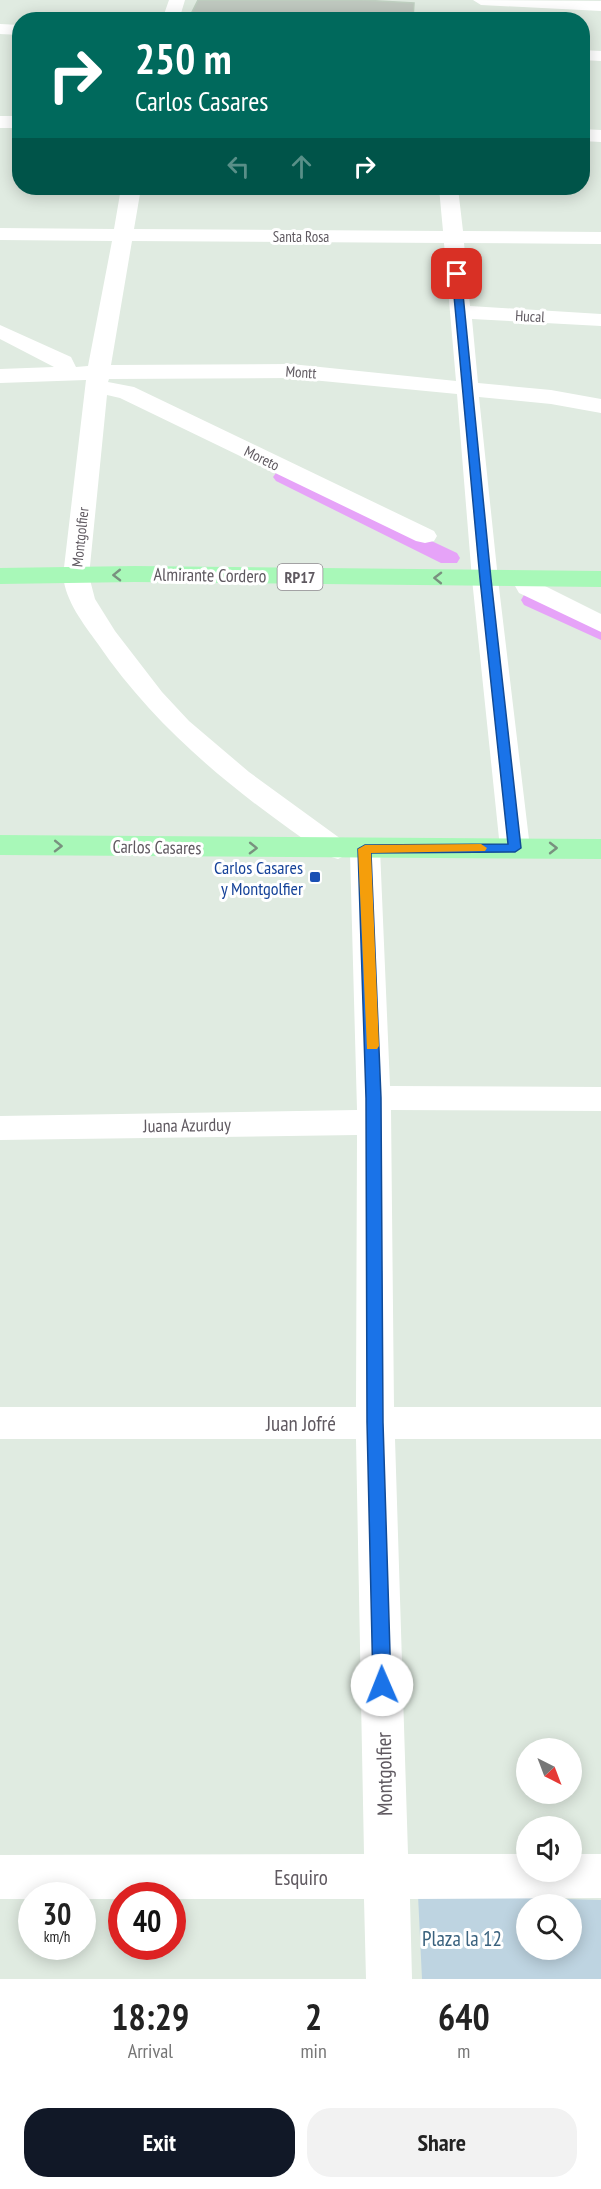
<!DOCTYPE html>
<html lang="en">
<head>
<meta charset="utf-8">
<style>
	:root { --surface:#fff; --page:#f2f2f2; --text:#222; --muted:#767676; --accent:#111827 }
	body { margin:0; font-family:"PT Sans Narrow",sans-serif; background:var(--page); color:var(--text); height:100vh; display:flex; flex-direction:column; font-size:22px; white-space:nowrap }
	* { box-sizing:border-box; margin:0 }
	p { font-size:20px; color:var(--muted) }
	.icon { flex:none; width:33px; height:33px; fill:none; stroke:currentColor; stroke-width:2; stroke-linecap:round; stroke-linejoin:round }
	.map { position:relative; height:1979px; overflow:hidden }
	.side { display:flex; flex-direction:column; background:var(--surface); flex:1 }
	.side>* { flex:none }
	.banner { position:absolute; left:12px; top:12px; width:578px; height:183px; border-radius:24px; box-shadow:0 3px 15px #0003; background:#00695c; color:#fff; overflow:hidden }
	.needle { width:39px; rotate:138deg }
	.controls { position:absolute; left:516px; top:1738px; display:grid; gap:12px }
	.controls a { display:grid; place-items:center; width:66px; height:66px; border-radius:50%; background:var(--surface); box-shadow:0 3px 15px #0003; font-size:30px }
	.speed { position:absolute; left:18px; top:1882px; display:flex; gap:12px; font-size:30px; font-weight:700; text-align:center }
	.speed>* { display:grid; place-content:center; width:78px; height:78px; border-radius:50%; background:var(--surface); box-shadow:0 3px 15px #0003; line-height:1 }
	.speed small { font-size:15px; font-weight:400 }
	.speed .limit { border:9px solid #d22; background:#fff; color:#111 }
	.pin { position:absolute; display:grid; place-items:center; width:51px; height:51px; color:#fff; margin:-26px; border-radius:12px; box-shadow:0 3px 9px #0006 }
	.me { position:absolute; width:66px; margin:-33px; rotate:359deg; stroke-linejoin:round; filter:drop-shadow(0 0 4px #0008) }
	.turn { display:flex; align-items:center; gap:21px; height:126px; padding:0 24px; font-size:27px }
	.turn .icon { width:78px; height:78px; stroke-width:2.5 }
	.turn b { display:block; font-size:42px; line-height:51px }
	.lanes { display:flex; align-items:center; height:57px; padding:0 24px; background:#0003; justify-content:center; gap:30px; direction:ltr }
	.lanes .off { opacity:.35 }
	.eta { display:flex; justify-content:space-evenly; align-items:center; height:102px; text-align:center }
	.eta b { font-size:36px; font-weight:700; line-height:42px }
	.cta { display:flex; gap:12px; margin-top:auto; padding:12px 24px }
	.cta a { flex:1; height:69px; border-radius:24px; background:var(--accent); color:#fff; font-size:24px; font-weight:700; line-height:69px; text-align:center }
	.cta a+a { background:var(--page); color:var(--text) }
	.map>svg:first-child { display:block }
	.green { fill:#bed4e1; fill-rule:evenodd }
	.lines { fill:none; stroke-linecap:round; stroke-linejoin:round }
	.canal { fill:#e6a3f8; fill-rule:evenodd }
	.building { fill:#bfc8bf; stroke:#bfcfc0; stroke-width:1.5 }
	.minor { fill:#fff; fill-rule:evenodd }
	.major { fill:#a8f8b8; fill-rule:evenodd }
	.oneway { stroke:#79917f }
	.route { fill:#1a73e8; stroke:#114b97; stroke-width:1.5 }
	.slow { fill:#f59e0b }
	.transit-dot { fill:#1a4fb4; stroke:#fff; stroke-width:2 }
	.labels { text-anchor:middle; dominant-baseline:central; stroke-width:6; stroke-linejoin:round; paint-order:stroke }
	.far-street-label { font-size:15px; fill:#5f5960; stroke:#fff }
	.shield { fill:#fff; stroke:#8f8b90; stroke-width:1.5 }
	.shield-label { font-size:16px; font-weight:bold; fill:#5f5960 }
	.street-label { font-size:18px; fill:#5f5960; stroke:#fff }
	.transit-label { font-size:18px; fill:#164399; stroke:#fff; text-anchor:end }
	.near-street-label { font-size:21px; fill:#5f5960; stroke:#fff }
	.near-park-label { font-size:21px; fill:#3a627e; stroke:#fff }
</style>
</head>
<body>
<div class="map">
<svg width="601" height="1979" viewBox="0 0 601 1979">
	<rect width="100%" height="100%" fill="#e0ebe1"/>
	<path class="green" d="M418,1895L601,1900V1979H422ZM526,1905H572V1950H526Z"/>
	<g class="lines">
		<path class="canal" d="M283,471L457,553L460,558L457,563H441L276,481L273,477L276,473Z
			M532,593L601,624V640L524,605L521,600L524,595Z"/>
	</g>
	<path class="building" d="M198,0H362L414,3L413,20H188Z"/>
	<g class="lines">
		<path class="minor" d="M169,0H185L179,20H162Z
			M473,0L601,1V11L481,5Z
			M0,24L20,25V35L0,34Z
			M582,50L601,51V61L582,60Z
			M0,116H20V128H0Z
			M582,129L601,130V142L582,141Z
			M121,188H141L134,229L443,231L439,188H458L463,231L601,232V244L464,243L470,306L601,314V326L472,319L478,383L551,390L601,399V413L551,404L479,397L498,579L530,848L525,855L515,858L505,855L500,848L472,579L457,394L291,378L109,379L108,382L134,387L434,531L437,536L434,541L425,543L416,541L120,398L107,395L89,576L95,599L115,631L162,692L189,721L249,772L352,847L355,842L365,839L375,842L380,849L390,1086L601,1087V1111L391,1110L394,1407H601V1439H395L408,1854H526V1872H572V1854H601V1898L410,1899L412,1979H366L364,1899H172V1896H122V1899H82V1896H32V1899H0V1855L364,1854L356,1439H0V1407H356L357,1135L0,1140V1116L357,1110L350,853L338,859L328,856C240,796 159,733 98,644C83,623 66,602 63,576L86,380L0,383V369L54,367L0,339V325L71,357L76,367L88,366L112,241L0,240V228L114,229ZM132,241L444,243L456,381L291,364L111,365Z
			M524,571L533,574L539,583L601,614V632L519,593L511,579L515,574Z"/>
		<path class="major" d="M135,566L601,571V587L135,582L0,584V568Z
			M0,835L601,839V859L0,855Z"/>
	</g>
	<defs><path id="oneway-chevron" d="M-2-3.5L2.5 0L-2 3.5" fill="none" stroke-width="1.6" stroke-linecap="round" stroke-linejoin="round" transform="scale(1.5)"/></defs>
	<g class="oneway">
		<use href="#oneway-chevron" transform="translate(117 575) rotate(179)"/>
		<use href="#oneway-chevron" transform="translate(438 578) rotate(-179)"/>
		<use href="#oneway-chevron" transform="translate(58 846) rotate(1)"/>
		<use href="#oneway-chevron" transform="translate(253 848) rotate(1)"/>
		<use href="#oneway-chevron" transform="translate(553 848)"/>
	</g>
	<path class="route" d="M457,271L461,274L491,579L521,848L515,852L371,853L381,1098L383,1422L391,1685L388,1691L382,1694L375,1691L373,1685L367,1422L366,1098L358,849L365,845L508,844L480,579L452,274Z"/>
	<path class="slow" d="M481,844L487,848L485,851L371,853L379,1046L377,1049H367L358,849L365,845Z"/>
	<rect class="transit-dot" x="309" y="871" width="12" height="12" rx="3"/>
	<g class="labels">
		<g class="far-street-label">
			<text x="301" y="236">Santa Rosa</text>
			<text transform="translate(530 316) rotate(3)">Hucal</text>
			<text transform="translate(301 372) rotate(4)">Montt</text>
			<text transform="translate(262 458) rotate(26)">Moreto</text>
			<text transform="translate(80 537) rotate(-84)">Montgolfier</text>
		</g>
		<rect class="shield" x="277.5" y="564" width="45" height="26" rx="4.5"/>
		<g class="shield-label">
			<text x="300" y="577">RP17</text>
		</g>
		<g class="street-label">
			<text transform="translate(210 575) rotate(1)">Almirante Cordero</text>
			<text transform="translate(157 847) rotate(1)">Carlos Casares</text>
			<text transform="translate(187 1125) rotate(-1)">Juana Azurduy</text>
		</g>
		<g class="transit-label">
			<text x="303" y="867">Carlos Casares<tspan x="303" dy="21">y Montgolfier</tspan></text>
		</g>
		<g class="near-street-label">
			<text x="301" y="1423">Juan Jofré</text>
			<text transform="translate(384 1774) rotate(-91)">Montgolfier</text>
			<text x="301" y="1877">Esquiro</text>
		</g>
		<g class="near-park-label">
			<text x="462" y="1938">Plaza la 12</text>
		</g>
	</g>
</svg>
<div class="controls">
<a><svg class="needle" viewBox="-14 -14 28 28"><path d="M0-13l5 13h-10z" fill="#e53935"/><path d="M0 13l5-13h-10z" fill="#767676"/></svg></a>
<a><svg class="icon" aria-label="sound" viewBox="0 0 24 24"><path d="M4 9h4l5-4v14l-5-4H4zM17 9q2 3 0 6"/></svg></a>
<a><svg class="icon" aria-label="search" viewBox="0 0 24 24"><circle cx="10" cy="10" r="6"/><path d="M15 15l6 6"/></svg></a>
</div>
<div class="speed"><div>30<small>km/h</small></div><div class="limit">40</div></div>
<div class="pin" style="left:457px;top:274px;background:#d93025"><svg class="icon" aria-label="arrive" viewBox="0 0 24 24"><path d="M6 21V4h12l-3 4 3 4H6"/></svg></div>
<svg class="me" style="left:382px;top:1685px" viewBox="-20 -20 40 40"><circle r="19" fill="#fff"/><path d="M0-13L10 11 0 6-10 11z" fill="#1a73e8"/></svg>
<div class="banner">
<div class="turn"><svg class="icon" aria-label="right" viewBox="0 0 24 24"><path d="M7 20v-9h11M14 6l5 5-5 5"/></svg><div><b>250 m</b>Carlos Casares</div></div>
<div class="lanes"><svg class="icon off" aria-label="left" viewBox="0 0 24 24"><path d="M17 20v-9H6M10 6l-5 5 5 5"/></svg><svg class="icon off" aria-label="ahead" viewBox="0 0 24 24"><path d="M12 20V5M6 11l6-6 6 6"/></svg><svg class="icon" aria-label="right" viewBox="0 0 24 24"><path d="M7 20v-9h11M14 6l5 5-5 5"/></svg></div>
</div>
</div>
<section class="side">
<div class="eta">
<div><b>18:29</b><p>Arrival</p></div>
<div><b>2</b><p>min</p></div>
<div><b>640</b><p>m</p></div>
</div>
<div class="cta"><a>Exit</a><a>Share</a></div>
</section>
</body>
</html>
